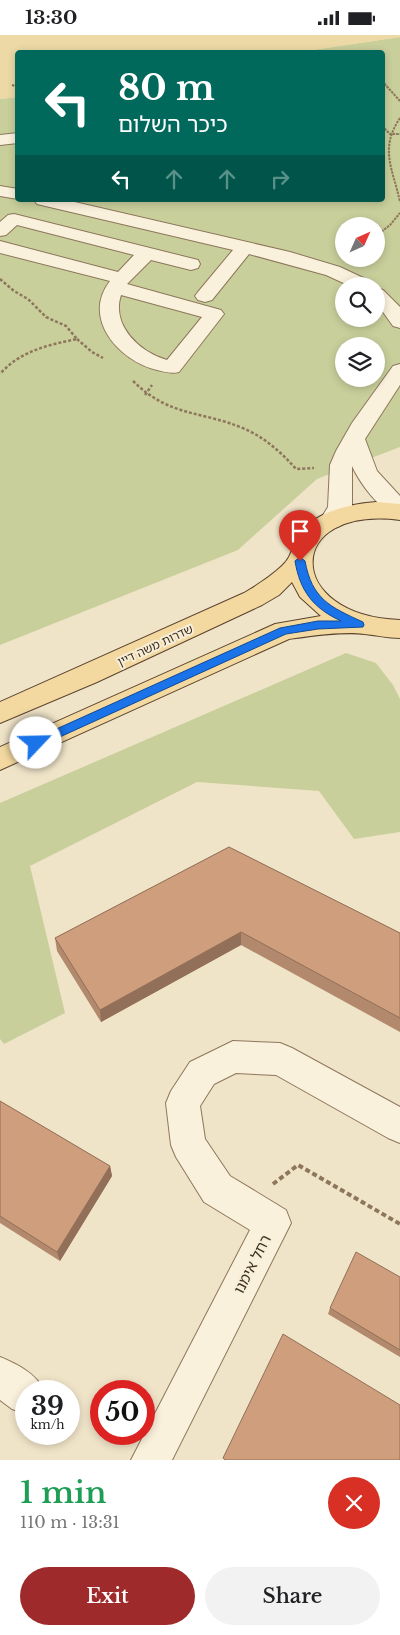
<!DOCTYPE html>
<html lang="en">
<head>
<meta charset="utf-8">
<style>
	:root { --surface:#fff; --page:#f2f2f2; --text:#202124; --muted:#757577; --accent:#9e2a2b }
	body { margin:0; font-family:"Libre Baskerville","Noto Sans Hebrew",serif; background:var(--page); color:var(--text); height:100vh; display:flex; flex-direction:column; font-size:19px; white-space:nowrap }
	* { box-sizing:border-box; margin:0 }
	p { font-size:16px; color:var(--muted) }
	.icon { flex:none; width:28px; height:28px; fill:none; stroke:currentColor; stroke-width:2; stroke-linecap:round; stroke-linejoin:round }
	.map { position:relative; height:1425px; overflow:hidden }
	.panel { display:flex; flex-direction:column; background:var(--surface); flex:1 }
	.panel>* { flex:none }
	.banner { position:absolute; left:15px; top:15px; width:370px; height:152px; border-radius:5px; box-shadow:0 2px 8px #0003; background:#00695c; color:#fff; overflow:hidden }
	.needle { width:32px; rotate:45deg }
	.controls { position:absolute; left:335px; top:182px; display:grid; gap:10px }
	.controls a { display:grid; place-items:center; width:50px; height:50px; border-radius:50%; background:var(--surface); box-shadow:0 2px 8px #0003; font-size:25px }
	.speed { position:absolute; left:15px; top:1345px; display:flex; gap:10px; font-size:25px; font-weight:700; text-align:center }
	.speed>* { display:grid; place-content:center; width:65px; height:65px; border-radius:50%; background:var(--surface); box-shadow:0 2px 8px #0003; line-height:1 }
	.speed small { font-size:12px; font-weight:400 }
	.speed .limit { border:8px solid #d22; background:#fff; color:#111 }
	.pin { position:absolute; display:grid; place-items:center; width:42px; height:42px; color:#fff; margin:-51px -21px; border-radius:50% 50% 50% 0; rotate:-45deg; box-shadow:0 0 5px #0007 }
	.pin .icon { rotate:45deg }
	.me { position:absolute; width:55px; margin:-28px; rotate:66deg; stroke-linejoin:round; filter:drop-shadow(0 0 4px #0008) }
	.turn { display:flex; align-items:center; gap:18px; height:105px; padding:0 20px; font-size:22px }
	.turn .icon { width:65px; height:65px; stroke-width:2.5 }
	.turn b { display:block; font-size:35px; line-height:42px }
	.lanes { display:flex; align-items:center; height:48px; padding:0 20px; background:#0003; justify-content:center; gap:25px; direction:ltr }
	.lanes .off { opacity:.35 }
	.round { display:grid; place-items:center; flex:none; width:52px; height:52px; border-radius:26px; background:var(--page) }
	.head { display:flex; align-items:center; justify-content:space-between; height:85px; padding:0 20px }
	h1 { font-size:30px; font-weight:600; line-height:38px; color:#1e9e55 }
	.action { display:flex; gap:10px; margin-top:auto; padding:10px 20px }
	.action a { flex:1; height:58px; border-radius:30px; background:var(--accent); color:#fff; font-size:20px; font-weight:600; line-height:58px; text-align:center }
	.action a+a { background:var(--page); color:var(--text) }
	.status { display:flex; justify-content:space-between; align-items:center; height:35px; padding:0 25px; background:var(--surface); direction:ltr }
	.status svg { height:14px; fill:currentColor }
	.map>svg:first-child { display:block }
	.green { fill:#c9cf9b; fill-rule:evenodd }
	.sand { fill:#ecd9a5 }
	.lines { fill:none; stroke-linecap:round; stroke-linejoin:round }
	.minor-casing { stroke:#8d765c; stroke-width:2 }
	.major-casing { stroke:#5b4430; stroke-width:2 }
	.path-far2 { stroke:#8d765c; stroke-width:2; stroke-dasharray:2.5 1; stroke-linecap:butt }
	.path-far1 { stroke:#8d765c; stroke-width:2.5; stroke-dasharray:3 2; stroke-linecap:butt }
	.path { stroke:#8d765c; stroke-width:4; stroke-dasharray:5 3; stroke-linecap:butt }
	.minor { fill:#faf1dc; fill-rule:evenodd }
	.major { fill:#f3d9a0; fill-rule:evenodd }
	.wall { fill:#b2896c }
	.shaded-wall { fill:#916f58 }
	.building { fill:#cf9f7d; stroke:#916f58 }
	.route { fill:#1a73e8; stroke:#114b97 }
	.labels { text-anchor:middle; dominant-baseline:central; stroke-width:4; stroke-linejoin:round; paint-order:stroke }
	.street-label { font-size:12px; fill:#3d2e20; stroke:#f7eed8 }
	.near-street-label { font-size:15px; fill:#3d2e20; stroke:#f7eed8 }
</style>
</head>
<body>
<div class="status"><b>13:30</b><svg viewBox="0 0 49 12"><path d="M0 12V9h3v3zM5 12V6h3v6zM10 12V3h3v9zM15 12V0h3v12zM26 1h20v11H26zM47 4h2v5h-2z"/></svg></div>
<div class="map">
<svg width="400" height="1425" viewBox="0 0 400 1425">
	<rect width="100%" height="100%" fill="#f0e4c8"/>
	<path class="green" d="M400,2V412L317,444L238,515L0,610V64L17,62L18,165H382V18L299,17ZM344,191H376V224H344ZM344,251H376V284H344ZM344,311H376V344H344Z
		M346,618L376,628L393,650L400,664V797L354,804L319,756L197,747L30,831L65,978L4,1009L0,1004V768Z"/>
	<path class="sand" d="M0,0H400V2L299,17L18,18L17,62L0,64Z"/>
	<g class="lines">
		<g class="minor-casing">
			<path id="minor" d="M18,98V108L0,110V100Z
				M0,151L18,154V164L0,161Z
				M34,165H66L290,217L340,232L372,247L375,251H350L326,240L249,219L212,265L205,267L198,265L195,261L198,257L233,215L37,169Z
				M14,179L198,225L200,229L198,233L191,235L151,225L127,249L221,275L224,279L179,337C171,339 165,337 157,335C119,326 81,283 110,246L0,218V206L118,237L134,220L17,190L6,200L0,201V187L8,180ZM121,260L202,282L167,325C139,317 111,290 121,260Z
				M376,253L383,255L400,272V293L393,291L383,277L376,270Z
				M400,329V350L365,404L377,436L400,461V482C380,476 361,450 352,431V472L340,491L332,493L324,491L320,485L328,472L330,430L336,416L352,388L393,331Z
				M233,1006L280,1008L292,1013L400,1072V1108L388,1103L276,1040L236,1038L214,1049L200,1071L205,1104L230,1141L286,1175L291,1188L172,1425H131L250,1195L204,1167L176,1122L171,1110L166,1068L171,1056L190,1027Z
				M0,1322C17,1329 37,1339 44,1356H26V1379L12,1374L0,1365Z"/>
		</g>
		<g class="major-casing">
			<path id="major" d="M376,467L400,469V485C283,470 284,581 400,585V603C388,603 376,600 364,599C343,596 310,601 289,604L0,735V712L275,589L321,581L300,562L292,547L279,560L262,570L97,647L0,688V667L244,558C256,551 283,534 289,522C293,514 295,506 300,498C317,476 351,469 376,467Z"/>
		</g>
		<path class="path-far2" d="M382,46L400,66
			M12,50L18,52
			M400,83C379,114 393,134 400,167
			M382,91L390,99H400
			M376,201L390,190L400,178"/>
		<path class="path-far1" d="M0,244L14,256L28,264L46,282L66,291L77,304C48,310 20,316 0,339
			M77,304L92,317L103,323
			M133,346C171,383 201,375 245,394C265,403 281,417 296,434L314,433
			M145,360L152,350"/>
		<path class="path" d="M273,1149L298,1130L400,1189"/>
		<use href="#minor" class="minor"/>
		<use href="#major" class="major"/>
	</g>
	<path class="wall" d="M229,812L400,898V997L241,910L101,987L57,916L55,903Z
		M0,1066L110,1131L112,1141L60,1226L0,1188Z
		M400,1242V1322L328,1279L330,1273Z"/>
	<path class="shaded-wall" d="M241,897V910L101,987L100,975Z
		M110,1131L112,1141L60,1226L57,1217Z"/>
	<path class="building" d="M229,812L400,898V983L241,897L100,975L55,903Z
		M0,1066L110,1131L57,1217L0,1181Z
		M356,1217L400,1242V1315L330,1273Z
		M283,1299L400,1370V1425H225L223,1423Z"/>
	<path class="route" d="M300,522L305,526C312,564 330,572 363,587L364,590L363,592L318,594L286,599L40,711H32L31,708L32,705L280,593L318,586H341C313,573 300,556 295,526Z"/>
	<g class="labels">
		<g class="street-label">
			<text transform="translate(155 610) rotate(-25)">שדרות משה דיין</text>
		</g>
		<g class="near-street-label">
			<text transform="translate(252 1229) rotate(-63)">רחל אימנו</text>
		</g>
	</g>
</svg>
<div class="controls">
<a><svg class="needle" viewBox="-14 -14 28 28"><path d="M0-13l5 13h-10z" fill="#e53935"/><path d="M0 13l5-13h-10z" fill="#757577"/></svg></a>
<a><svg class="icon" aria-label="search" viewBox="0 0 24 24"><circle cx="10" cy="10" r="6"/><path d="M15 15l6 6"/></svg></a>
<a><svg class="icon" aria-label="layers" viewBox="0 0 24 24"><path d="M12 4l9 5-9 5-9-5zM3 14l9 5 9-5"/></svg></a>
</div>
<div class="speed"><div>39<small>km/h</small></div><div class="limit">50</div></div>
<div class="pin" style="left:300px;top:526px;background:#d93025"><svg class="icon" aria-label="arrive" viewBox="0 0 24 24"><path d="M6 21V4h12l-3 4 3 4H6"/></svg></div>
<svg class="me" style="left:36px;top:708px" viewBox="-20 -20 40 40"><circle r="19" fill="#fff"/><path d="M0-13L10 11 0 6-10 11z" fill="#1a73e8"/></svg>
<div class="banner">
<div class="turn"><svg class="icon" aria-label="left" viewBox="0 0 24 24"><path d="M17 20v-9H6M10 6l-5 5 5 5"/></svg><div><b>80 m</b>כיכר השלום</div></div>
<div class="lanes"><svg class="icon" aria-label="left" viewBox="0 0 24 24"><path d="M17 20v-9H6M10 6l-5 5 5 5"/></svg><svg class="icon off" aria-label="ahead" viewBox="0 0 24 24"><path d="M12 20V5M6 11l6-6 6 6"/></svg><svg class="icon off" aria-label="ahead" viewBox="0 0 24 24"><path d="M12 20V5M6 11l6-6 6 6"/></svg><svg class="icon off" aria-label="right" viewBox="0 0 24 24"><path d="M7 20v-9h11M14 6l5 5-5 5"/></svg></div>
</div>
</div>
<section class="panel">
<div class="head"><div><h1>1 min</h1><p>110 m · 13:31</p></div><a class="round" style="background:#d93025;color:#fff"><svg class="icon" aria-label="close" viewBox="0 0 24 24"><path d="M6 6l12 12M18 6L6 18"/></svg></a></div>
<div class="action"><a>Exit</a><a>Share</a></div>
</section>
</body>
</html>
